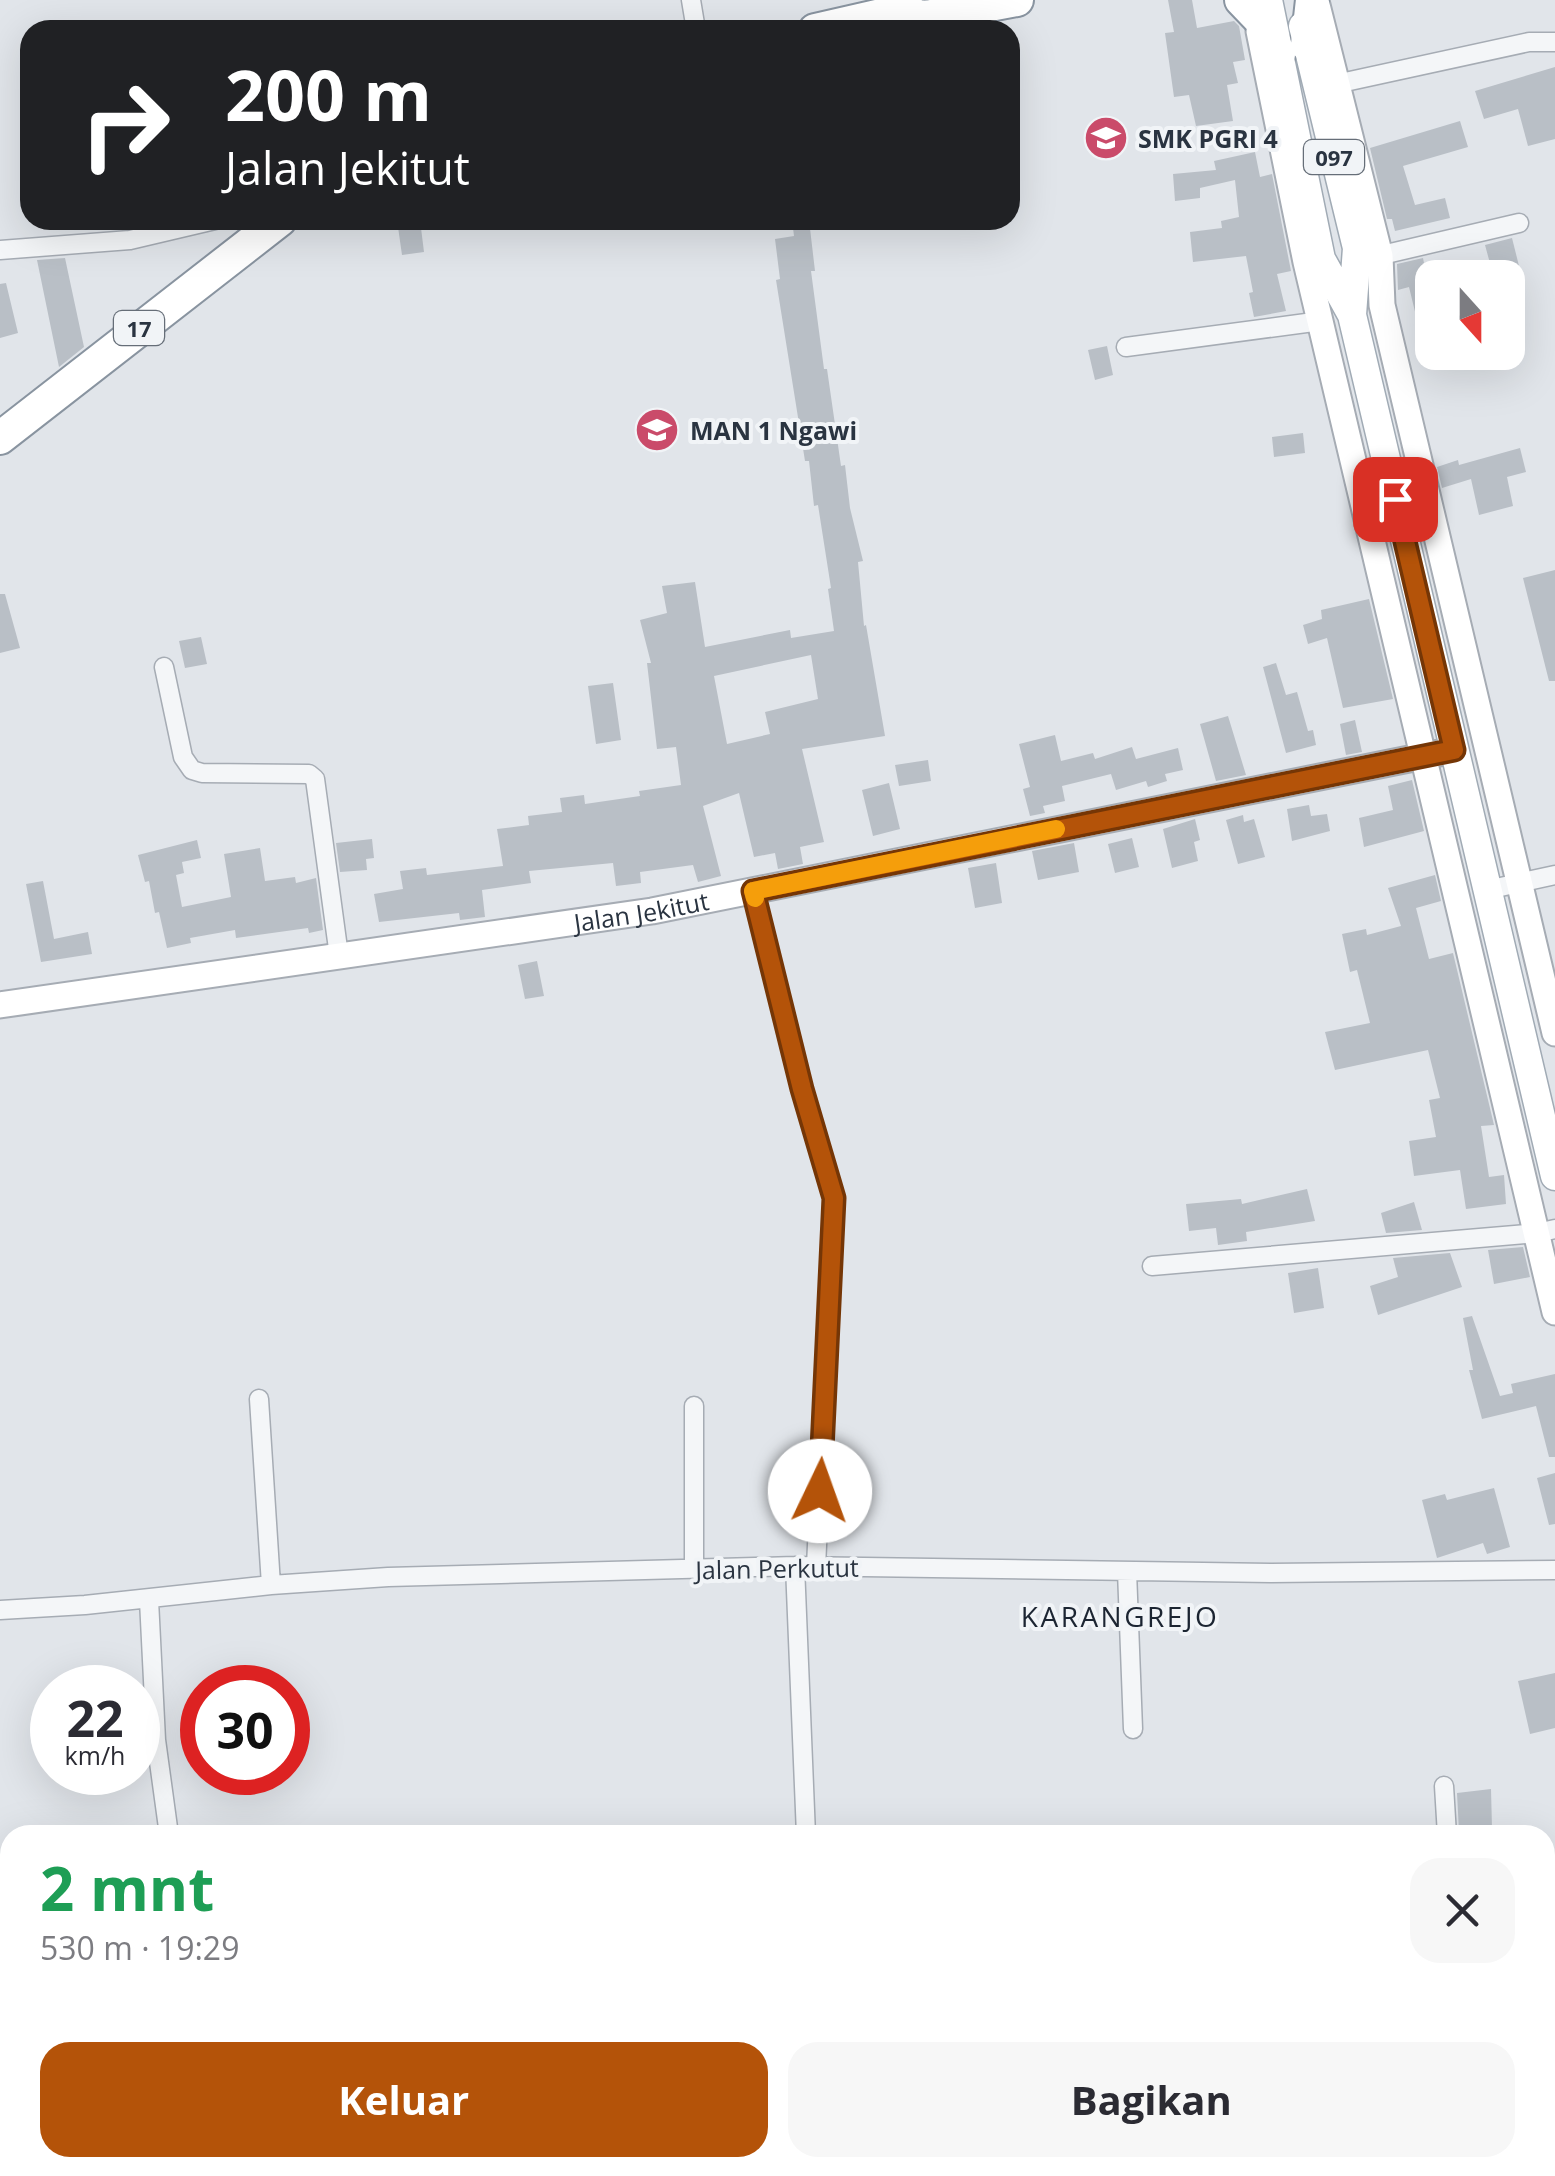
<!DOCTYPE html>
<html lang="id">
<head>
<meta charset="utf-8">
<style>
	:root { --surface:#fff; --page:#f7f7f7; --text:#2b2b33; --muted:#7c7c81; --accent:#b45309 }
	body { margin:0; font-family:"Open Sans",sans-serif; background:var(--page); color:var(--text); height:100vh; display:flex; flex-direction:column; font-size:38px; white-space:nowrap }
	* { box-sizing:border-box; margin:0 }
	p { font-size:32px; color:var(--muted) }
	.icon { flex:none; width:55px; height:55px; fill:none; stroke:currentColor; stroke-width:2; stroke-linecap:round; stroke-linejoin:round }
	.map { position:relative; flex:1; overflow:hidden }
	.side { position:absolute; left:0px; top:1825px; width:1555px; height:352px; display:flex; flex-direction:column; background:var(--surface); border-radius:30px 30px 0 0; box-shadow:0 10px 40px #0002 }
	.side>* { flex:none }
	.hud { position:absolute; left:20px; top:20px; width:1000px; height:210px; border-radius:30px; box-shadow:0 10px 40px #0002; background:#202124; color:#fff; overflow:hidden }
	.needle { width:65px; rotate:159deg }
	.tools { position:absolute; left:1415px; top:260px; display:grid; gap:20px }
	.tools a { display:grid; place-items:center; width:110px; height:110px; border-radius:20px; background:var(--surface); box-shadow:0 10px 40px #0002; font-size:50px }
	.speed { position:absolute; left:30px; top:1665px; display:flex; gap:20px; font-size:50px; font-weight:700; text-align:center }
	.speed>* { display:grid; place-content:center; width:130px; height:130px; border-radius:50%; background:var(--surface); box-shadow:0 10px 40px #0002; line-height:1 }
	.speed small { font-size:25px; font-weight:400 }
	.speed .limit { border:15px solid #d22; background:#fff; color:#111 }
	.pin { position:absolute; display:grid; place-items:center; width:85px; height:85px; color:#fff; margin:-42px; border-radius:20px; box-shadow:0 5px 15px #0006 }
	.me { position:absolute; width:110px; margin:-55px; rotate:3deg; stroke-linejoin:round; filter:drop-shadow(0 0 8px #0008) }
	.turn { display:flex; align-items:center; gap:35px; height:210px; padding:0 40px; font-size:45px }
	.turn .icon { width:130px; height:130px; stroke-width:2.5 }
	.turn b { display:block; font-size:70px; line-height:85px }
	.round { display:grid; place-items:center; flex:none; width:105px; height:105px; border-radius:30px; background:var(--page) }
	.headline { display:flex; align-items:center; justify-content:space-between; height:170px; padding:0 40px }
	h1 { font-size:60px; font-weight:700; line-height:75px; color:#1e9e55 }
	.cta { display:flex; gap:20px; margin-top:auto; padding:20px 40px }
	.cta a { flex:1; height:115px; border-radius:30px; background:var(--accent); color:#fff; font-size:40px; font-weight:700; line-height:115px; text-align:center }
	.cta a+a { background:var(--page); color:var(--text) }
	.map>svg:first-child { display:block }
	.water { fill:#9eb6c8 }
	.building { fill:#b9bfc6; fill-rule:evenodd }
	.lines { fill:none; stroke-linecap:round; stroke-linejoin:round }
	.street-casing { stroke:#a6acb4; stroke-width:21 }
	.secondary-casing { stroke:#a6acb4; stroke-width:29 }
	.primary-casing { stroke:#a1abb5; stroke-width:31 }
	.highway-casing { stroke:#8994a0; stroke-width:36 }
	.street { stroke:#f4f6f8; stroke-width:18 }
	.secondary { stroke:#fff; stroke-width:25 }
	.primary { stroke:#fff; stroke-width:28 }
	.highway { stroke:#fff; stroke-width:32 }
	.route-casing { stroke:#753606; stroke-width:25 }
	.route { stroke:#b45309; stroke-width:18 }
	.slow { stroke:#f59e0b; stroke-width:18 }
	.labels { text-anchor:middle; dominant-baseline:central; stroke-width:8; stroke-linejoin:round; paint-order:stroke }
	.shield { fill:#f1f4f7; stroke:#666e78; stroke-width:2.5 }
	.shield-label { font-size:22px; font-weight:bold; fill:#2a3441 }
	.poi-label { font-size:25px; font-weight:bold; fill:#2a3441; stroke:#f1f4f7; text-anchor:start }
	.street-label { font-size:25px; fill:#2a3441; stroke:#f1f4f7 }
	.neighbourhood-label { font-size:28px; letter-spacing:2.5px; fill:#1c2532; stroke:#f1f4f7 }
</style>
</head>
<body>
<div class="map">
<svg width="1555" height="2176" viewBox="0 0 1555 2176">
	<rect width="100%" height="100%" fill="#e1e5ea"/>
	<path class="water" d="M0,2136L10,2142V2168H53L67,2176H0Z"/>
	<path class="building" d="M1168,0H1192L1197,28L1234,21L1239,26L1245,60L1233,62L1238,83L1227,85L1233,121L1196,126L1189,95L1174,97L1165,33L1174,32Z
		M1555,67V139L1528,146L1518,109L1484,119L1475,91Z
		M1460,121L1468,147L1403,166L1415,205L1445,198L1450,218L1395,231L1392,219H1387L1370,148Z
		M1255,152L1260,177L1272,174L1291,271L1277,274L1286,311L1254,317L1249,293L1253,292L1246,256L1193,262L1190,232L1222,228L1221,221L1239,217L1235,180L1200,188V198L1175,201L1173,174L1216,170L1214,161Z
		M397,220H420L424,252L402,255Z
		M792,220H809L815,271H811L824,369H827L841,466L845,465L850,508L863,561L858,562L864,626L866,625L885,736L802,749L824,842L800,847L803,864L778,869L775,853L754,857L739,793L703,806L721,876L698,882L693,865L640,872L641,883L616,886L613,863L529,871L531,883L482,890L485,917L460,920L459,913L379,922L374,894L403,889L400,871L426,868L427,875L503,866L497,829L529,825L528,816L562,812L560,798L584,795L585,804L640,796L639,791L681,785L676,747L657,749L647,663H651L640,620L667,613L662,586L695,582L705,647L790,630L791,638L834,631L828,589L831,588L818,505L814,506L809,461H805L776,280L780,279L775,239L794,236ZM811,655L818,699L765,712L770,734L727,744L714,676Z
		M1512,238L1522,278H1494L1485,245Z
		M65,258L84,347L59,367L37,260Z
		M1423,258L1426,273L1432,272V325L1419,328L1409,287L1398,290L1397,264Z
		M6,283L18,333L0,338V284Z
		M1107,346L1113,375L1095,380L1088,350Z
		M1303,433L1305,453L1274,457L1272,437Z
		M1520,448L1526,472L1507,477L1513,506L1479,515L1471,479L1442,488L1437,467L1458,460L1459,465Z
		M1555,570V681H1549L1523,578Z
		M0,594H5L20,648L0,653Z
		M1369,599L1393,699L1343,708L1327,638L1308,644L1303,625L1322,619L1321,610Z
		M201,637L207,664L185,668L179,641Z
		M1276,663L1286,695L1297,692L1308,731L1313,730L1316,745L1286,753L1263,667Z
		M613,683L621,740L596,744L588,686Z
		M1228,716L1246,775L1216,781L1200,724Z
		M1355,720L1362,752L1346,755L1340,724Z
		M1055,735L1061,761L1093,753L1095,759L1132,747L1136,759L1178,748L1183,770L1165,774L1167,781L1148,787L1146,781L1116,790L1111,774L1062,786L1065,801L1043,806L1045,813L1030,816L1023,789L1030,787L1019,744Z
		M928,760L931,781L899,786L895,765Z
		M1412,780L1424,831L1364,847L1359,818L1393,810L1388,786Z
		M889,783L900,829L873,836L862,790Z
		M1309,805L1311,816L1327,814L1330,831L1292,841L1287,809Z
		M1243,815L1244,822L1254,819L1265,857L1238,864L1226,820Z
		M1195,819L1200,840L1194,842L1198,861L1172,868L1163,829Z
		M1132,838L1139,867L1115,873L1108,844Z
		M372,839L374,858L366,859L367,870L340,872L336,843Z
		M197,840L201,858L182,862L184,873L176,875L182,907L231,897L224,854L260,848L265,881L295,877L296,883L316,878L323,930L309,933L308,928L236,938L235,930L190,938L191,943L167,948L159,912L155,913L149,881L145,882L138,855Z
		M1074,843L1079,872L1038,880L1032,851Z
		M996,863L1002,903L975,908L968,868Z
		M1435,875L1441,901L1416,908L1429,959L1453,953L1494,1125L1481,1126L1489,1177L1504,1175L1506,1204L1466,1209L1460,1170L1414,1176L1409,1141L1436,1137L1429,1100L1440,1098L1428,1050L1335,1070L1325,1032L1370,1023L1357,970L1350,972L1342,934L1366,929L1367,935L1401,926L1388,888Z
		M43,881L54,939L88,932L92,954L41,962L26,884Z
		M537,961L544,996L525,999L518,965Z
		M1307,1189L1315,1221L1246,1232L1247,1241L1218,1245L1216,1228L1189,1231L1186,1204L1241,1199L1242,1204Z
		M1414,1202L1422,1230L1386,1233L1381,1213Z
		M1523,1247L1530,1277L1494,1284L1488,1250Z
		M1450,1253L1462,1287L1378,1315L1370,1286L1398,1277L1393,1258Z
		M1318,1268L1324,1308L1294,1313L1288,1273Z
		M1472,1316L1500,1396L1513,1393L1511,1384L1555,1374V1457H1549L1536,1406L1482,1419L1469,1370H1473L1463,1318Z
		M1555,1473V1524L1549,1525L1537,1478Z
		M1494,1488L1510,1547L1487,1554L1483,1543L1437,1558L1422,1500L1445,1494L1447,1500Z
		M1555,1673V1728L1530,1734L1518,1681Z
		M1491,1789L1492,1828L1459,1832L1457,1793Z"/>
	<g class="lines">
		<g class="street-casing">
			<path id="street" d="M691,0L696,30
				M1336,84L1529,42H1555
				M0,250L130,240L215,220
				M1369,258L1519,223
				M1126,347L1321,321
				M164,667L183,757L192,770L202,773L309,774L315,779L339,956
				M1487,890L1555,875
				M753,891L802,1089L833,1198L816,1567
				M1152,1266L1537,1233L1555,1229
				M259,1399L271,1585
				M694,1406V1569
				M795,1566L806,1835
				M1127,1571L1133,1729
				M149,1600L156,1740L169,1835
				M0,1610L85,1605L271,1585L388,1577L795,1566L1271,1573L1555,1570
				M1444,1786L1447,1835
				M0,1915L10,1911
				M1545,1937H1555
				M537,2168L540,2176
				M201,2176L206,2168
				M1545,2176L1555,2135"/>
		</g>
		<g class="secondary-casing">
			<g id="secondary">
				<path d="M1316,1L1380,256L1382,305L1555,1033"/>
				<path d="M1259,31L1306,262L1555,1312"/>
				<path id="s1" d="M0,1005L652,911L1454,750"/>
			</g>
		</g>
		<g class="primary-casing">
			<path id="primary" d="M1268,0L1321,259L1352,315L1555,1176
				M1303,26L1357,248L1352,315"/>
		</g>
		<g class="highway-casing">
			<path id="highway" d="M1241,0L1265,25L1279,54
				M890,13L926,17L1017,0
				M815,30L890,13L906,3
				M1307,45L1312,0
				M0,438L280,220"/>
		</g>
		<use href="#street" class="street"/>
		<use href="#secondary" class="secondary"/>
		<use href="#primary" class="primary"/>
		<use href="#highway" class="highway"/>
	</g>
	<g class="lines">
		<g class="route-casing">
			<path id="route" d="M820,1491L834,1198L802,1089L753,891L1454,750L1395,499"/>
		</g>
		<use href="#route" class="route"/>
		<path class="slow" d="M755,898L753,891L1056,829"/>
	</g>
	<defs>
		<g id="school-disc" transform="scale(2.25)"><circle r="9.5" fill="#ca4b6a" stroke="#f1f4f7"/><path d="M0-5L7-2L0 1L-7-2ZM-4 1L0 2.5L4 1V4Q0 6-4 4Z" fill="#fff"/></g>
	</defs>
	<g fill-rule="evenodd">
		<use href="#school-disc" x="1106" y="138"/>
		<use href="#school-disc" x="657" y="430"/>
	</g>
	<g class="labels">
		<g class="shield">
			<rect x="1304" y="140" width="60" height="34" rx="8"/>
			<rect x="114" y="311" width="50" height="34" rx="8"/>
		</g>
		<g class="shield-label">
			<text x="1334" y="157">097</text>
			<text x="139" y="328">17</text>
		</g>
		<g class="poi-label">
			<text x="1138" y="138">SMK PGRI 4</text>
			<text x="690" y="430">MAN 1 Ngawi</text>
		</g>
		<g class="street-label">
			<text stroke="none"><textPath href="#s1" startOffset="648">Jalan Jekitut</textPath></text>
			<text transform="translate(777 1568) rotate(-1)">Jalan Perkutut</text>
		</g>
		<g class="neighbourhood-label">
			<text x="1120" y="1616">KARANGREJO</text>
		</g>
	</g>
</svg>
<div class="tools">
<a><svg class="needle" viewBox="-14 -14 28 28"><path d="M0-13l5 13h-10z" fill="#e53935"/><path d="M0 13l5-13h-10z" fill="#7c7c81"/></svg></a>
</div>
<div class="speed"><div>22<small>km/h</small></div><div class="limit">30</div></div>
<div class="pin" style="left:1395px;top:499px;background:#d93025"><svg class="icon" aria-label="arrive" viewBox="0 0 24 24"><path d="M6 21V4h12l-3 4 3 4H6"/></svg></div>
<svg class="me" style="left:820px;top:1491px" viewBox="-20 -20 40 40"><circle r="19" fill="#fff"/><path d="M0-13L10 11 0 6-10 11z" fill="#b45309"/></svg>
<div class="hud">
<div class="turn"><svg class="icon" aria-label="right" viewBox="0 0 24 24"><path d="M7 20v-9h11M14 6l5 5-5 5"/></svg><div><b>200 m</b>Jalan Jekitut</div></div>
</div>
<section class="side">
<div class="headline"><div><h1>2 mnt</h1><p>530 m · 19:29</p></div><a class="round"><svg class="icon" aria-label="close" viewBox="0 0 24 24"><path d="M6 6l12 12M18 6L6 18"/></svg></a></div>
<div class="cta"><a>Keluar</a><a>Bagikan</a></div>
</section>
</div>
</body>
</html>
